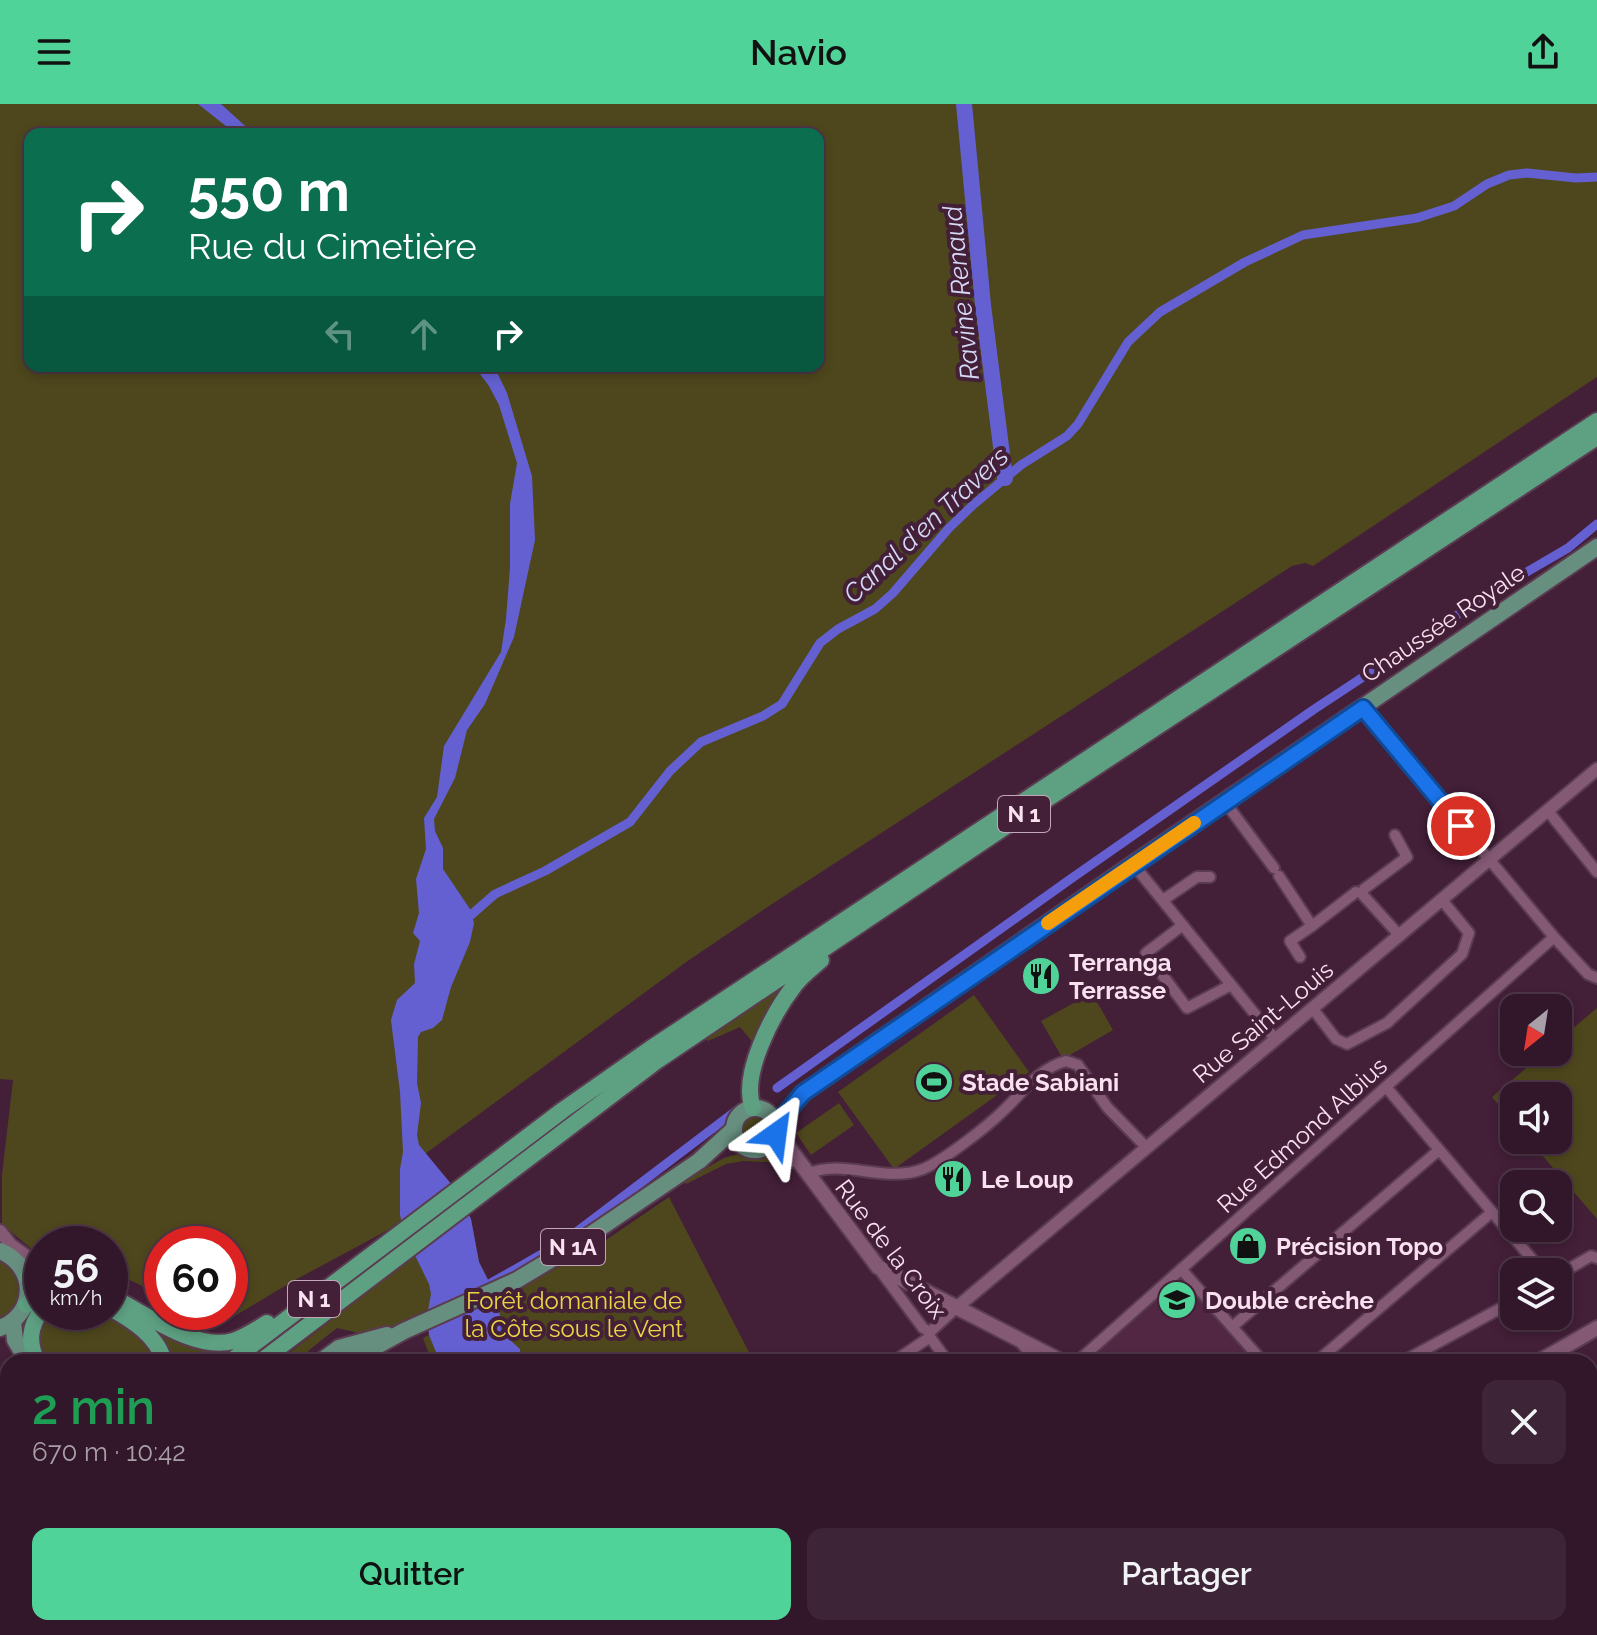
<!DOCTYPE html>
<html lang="fr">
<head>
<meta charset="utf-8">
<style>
	:root { --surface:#32172a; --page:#3d2436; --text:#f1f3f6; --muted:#a89fa8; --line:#4d3647; --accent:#50d398 }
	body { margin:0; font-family:Raleway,sans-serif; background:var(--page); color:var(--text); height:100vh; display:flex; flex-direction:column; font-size:30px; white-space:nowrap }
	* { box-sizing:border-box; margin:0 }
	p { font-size:26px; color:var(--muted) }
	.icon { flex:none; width:44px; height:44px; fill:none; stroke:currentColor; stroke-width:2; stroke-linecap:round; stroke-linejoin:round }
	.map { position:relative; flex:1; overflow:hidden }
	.side { position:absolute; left:0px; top:1250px; width:1598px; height:282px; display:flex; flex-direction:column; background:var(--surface); border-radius:24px 24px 0 0; box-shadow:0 4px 12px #0003,0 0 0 2px var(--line) }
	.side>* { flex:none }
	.hud { position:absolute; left:24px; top:24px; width:800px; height:244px; border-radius:16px; box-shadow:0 4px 12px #0003,0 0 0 2px var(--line); background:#0b6e4f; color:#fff; overflow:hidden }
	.needle { width:52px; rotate:210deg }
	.buttons { position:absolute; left:1500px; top:890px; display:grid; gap:16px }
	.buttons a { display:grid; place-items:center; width:72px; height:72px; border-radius:16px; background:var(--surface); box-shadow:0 4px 12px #0003,0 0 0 2px var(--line); font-size:40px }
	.speed { position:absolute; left:24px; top:1122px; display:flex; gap:16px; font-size:40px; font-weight:700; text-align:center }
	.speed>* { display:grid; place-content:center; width:104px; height:104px; border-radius:50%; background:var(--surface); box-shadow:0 4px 12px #0003,0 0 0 2px var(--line); line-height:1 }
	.speed small { font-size:20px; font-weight:400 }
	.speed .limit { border:12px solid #d22; background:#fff; color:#111 }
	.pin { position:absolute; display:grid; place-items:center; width:68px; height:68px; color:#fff; margin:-34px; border:4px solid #fff; border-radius:50%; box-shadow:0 2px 8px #0007 }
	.me { position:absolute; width:88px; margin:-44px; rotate:31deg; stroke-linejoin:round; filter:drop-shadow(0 0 6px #0008) }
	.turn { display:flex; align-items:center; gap:28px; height:168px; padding:0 32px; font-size:36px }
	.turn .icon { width:104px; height:104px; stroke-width:2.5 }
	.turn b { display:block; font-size:56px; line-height:68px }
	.lanes { display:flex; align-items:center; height:76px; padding:0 32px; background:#0003; justify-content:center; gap:40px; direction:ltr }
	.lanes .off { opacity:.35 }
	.round { display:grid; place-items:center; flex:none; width:84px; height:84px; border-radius:16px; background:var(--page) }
	.head { display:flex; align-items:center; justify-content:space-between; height:136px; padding:0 32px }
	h1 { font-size:48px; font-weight:600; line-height:60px; color:#1e9e55 }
	.button { display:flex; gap:16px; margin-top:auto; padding:16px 32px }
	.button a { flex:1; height:92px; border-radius:16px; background:var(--accent); color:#111; font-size:32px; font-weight:600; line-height:92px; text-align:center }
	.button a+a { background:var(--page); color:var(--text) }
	header { display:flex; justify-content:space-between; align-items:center; height:104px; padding:0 32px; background:var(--accent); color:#111; font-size:36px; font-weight:600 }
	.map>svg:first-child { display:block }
	.built { fill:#512744 }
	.green { fill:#4e471d; fill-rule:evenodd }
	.water { fill:#6460d2 }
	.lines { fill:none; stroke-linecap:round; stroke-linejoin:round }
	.canal { stroke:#6460d2; stroke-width:9 }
	.river { stroke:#6460d2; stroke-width:16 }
	.minor-casing { stroke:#5a3b51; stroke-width:14 }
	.tertiary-casing { stroke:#5a3b51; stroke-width:16 }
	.secondary-casing { stroke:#5a3b51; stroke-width:18 }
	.primary-casing { stroke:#5a3b51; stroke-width:20 }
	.trunk-casing { stroke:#5a3b51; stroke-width:20 }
	.minor { stroke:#835974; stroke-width:10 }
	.tertiary { stroke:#835974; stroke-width:12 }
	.secondary { stroke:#835974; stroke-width:14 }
	.primary { stroke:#678f7f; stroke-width:16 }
	.trunk { stroke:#5ea182; stroke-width:16 }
	.route-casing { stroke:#114b97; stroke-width:20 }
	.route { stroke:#1a73e8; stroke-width:14 }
	.slow { stroke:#f59e0b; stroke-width:14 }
	.labels { text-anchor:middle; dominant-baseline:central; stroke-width:8; stroke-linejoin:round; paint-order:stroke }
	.shield { fill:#431f38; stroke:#c2a7b9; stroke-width:2 }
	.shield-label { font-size:22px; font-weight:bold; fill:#f9e1f0 }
	.street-label { font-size:24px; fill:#f9e1f0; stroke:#431f38 }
	.poi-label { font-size:24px; font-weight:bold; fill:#f9e1f0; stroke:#431f38; text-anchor:start }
	.park-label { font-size:24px; fill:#ecd644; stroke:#431f38 }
	.water-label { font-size:26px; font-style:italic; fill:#d6d9f6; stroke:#431f38 }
</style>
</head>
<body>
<header><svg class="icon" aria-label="menu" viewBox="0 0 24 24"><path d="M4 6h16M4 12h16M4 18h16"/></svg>Navio<svg class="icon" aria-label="share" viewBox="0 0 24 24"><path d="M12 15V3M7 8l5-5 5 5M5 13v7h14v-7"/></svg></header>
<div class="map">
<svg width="1597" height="1531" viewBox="0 0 1597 1531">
	<rect width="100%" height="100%" fill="#431f38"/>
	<path class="built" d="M1180,1171L1252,1254L1251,1258H1081Z
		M0,1267L8,1277V1396L0,1402Z"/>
	<path class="green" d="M0,0H1597V273L1313,462L1305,459L1292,462L772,800L689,856L425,1050L452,1081L471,1115L479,1158L499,1196L600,1140L669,1093L754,1258H432L423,1234L429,1231L428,1205L401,1220L368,1231L337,1224L308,1247L315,1255L312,1258H278L414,1151L401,1119L295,1176L223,1219L206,1215L193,1208H230V1140H162V1191L110,1167V1140H42V1154L2,1120V1071L13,976L0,975ZM30,30H818V262H30Z
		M780,883L784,887L755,941L740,923L708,937L704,934Z
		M1092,889L1113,926L1063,955L1041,917Z
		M974,891L1029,968L894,1065L838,988Z
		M1597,904V1115L1529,1036H1558V992H1514V1019L1492,993L1545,948H1558V937Z
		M839,999L854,1021L811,1051L796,1029Z
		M743 1025a13 13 0 1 1 26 0a13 13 0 1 1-26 0Z
		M738,1050L776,1051L789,1059L743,1057L726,1060L686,1080L683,1077L724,1054Z
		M0,1152L20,1169V1204L0,1220Z
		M45,1208H103L146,1236L156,1258H46C37,1243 32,1222 45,1208Z
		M143,1217C168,1233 196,1254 228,1244L231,1246L215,1258H168Z
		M1597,1317V1515L1590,1518V1323Z
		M441,1524H891L894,1531H444Z
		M1348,1524H1572L1551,1531H1339Z"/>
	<path class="water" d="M198,0H221L254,30H236Z
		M474,262H494L507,289L532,372L535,436L514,533L485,600L467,626L455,674L434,715L435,727L443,744V765L470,805L474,819L470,838L451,883L442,916L433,924L421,928L418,933L417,979L421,999L417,1031L419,1041L452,1081L463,1099L471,1115L479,1158L498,1196L502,1229L520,1245L521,1258H440L429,1231L427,1212L431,1190L429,1180L404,1129L400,1111V1065L403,1048L400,988L391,916L397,896L415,879L414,860L420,837L413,829L419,809L416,775L426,745L424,714L437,693L444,642L501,548L506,515L510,464V400L517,359L499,301L489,282Z
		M337,1524H402L369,1531L331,1530Z
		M567,1524H697L704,1531H573Z"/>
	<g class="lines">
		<path class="canal" d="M463,818L495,790L545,767L630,718L670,667L701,638L763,612L782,600L820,539L838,525L875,505L893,489L949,424L973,401L1021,361L1067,332L1078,320L1128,238L1160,208L1245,158L1303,131L1417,114L1454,102L1487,80L1509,71L1527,69L1576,74L1597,73
			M777,984L1072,774L1313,606L1489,490L1568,444L1597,420
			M491,1179L563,1138L737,1006"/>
		<path class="river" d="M964,0L983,201L1005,374
			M325,1530L350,1524"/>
		<g class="minor-casing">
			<path id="minor" d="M1363,604L1554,833L1588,870L1597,874
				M1225,698L1274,764
				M1548,707L1597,768
				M1133,760L1276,936
				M1279,772L1312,822L1356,788
				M1364,785L1407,753L1395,731
				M1362,790L1400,832
				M1163,796L1197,773H1210
				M1183,821L1146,849L1187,904L1231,881
				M1300,853L1290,837L1312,822
				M1313,905L1336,935L1347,940L1387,919L1462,850L1469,829L1442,796
				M1386,983L1543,1168
				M807,1070C845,1054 884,1080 923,1065C943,1057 988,1022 1004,1006C1024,987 1038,965 1066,957L1078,961L1107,1003L1147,1044
				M879,1165L923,1224L930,1228V1233L948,1258
				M1181,1165L1263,1258
				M1558,1171L1591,1152L1597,1154
				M1232,1223L1439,1046
				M930,1228L956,1204
				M1022,1240L1037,1258
				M893,1258L930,1233
				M1077,1258L1554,833
				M1316,1258L1492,1108
				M1402,1258L1514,1197
				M891,1524L894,1531
				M994,1524L998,1531
				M1154,1524L1159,1531
				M404,1531L436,1527L453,1531
				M1124,1531L1139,1524
				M1202,1531L1204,1524
				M1267,1531L1269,1524"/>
		</g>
		<g class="tertiary-casing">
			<path id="tertiary" d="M0,1127L11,1141L42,1163
				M956,1204L1597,665
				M298,1524L303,1531
				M311,1524L316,1531"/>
		</g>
		<g class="secondary-casing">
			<path id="secondary" d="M777,1028L878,1163L1063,1258
				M767,1043L791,1056
				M1538,1258L1597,1224"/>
		</g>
		<g class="primary-casing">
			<path id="primary" d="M734 1025a21 21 0 1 1 42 0a21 21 0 1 1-42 0Z
				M776,1021L803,989L1133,760L1597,443
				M0,1147C37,1162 37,1210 0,1224
				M13,1218L15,1236L28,1258
				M320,1258L339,1244L387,1231
				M348,1258L404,1227L517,1176L575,1141L699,1057L734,1025"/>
		</g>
		<g class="trunk-casing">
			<path id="trunk" d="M753,1004C740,971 773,909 794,882C801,872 812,864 821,856
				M27,1173L42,1174
				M110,1192C143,1208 195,1248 233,1237C245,1233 256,1226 267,1219
				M26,1201L42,1187
				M110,1204C132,1216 158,1232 164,1258
				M37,1258C28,1238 29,1224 42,1205
				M230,1258L563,1006L650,945L1597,317
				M260,1258L658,956L1009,720L1597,333
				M0,1427L8,1421
				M0,1448L8,1443
				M0,1469L8,1466"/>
		</g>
		<use href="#minor" class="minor"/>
		<use href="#tertiary" class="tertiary"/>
		<use href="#secondary" class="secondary"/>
		<use href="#primary" class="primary"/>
		<use href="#trunk" class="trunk"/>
	</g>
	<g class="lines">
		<g class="route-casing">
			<path id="route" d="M776,1030V1021L803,989L1363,604L1461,722"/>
		</g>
		<use href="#route" class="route"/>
		<path class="slow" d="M1048,819L1194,719"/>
	</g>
	<defs>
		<g id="restaurant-disc" transform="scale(2)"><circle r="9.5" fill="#50d398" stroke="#431f38"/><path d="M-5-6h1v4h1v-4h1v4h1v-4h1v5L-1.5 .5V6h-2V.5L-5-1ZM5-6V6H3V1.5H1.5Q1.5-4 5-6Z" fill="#111"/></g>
		<g id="stadium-disc" transform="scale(2)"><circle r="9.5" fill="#50d398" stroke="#431f38"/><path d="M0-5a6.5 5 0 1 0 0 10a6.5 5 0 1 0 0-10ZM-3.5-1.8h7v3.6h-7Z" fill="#111"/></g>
		<g id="shop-disc" transform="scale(2)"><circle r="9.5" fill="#50d398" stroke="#431f38"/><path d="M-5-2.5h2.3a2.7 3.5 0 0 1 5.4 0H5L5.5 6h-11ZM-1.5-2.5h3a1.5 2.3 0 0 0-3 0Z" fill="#111"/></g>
		<g id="school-disc" transform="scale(2)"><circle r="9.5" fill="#50d398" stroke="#431f38"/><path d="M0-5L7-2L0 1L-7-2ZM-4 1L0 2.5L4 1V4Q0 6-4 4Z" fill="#111"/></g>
	</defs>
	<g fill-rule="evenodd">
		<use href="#restaurant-disc" x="1041" y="872"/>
		<use href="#stadium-disc" x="934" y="978"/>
		<use href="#restaurant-disc" x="953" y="1075"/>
		<use href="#shop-disc" x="1248" y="1142"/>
		<use href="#school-disc" x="1177" y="1196"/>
	</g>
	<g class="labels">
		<g class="shield">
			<rect x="998" y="692" width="52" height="36" rx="6"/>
			<rect x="541" y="1125" width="64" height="36" rx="6"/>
			<rect x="288" y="1177" width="52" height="36" rx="6"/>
		</g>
		<g class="shield-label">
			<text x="1024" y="710">N 1</text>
			<text x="573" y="1143">N 1A</text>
			<text x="314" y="1195">N 1</text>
		</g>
		<g class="street-label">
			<text transform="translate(1443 519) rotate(-34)">Chaussée Royale</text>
			<text transform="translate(1263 918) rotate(-40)">Rue Saint-Louis</text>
			<text transform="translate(1302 1031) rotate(-42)">Rue Edmond Albius</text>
			<text transform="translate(891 1145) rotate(53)">Rue de la Croix</text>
		</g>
		<g class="poi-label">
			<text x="1069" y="858">Terranga<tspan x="1069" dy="28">Terrasse</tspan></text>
			<text x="962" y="978">Stade Sabiani</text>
			<text x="981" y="1075">Le Loup</text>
			<text x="1276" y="1142">Précision Topo</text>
			<text x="1205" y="1196">Double crèche</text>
		</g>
		<g class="park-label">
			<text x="574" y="1196">Forêt domaniale de<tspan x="574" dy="28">la Côte sous le Vent</tspan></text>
		</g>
		<g class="water-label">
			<text transform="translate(961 189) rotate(-96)">Ravine Renaud</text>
			<text transform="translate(926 421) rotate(-43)">Canal d'en Travers</text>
		</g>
	</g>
</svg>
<div class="buttons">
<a><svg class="needle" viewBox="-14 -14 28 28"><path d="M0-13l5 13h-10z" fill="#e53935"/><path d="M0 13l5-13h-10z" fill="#a89fa8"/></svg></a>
<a><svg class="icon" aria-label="sound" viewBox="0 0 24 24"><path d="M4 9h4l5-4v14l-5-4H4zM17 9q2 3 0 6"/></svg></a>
<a><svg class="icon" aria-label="search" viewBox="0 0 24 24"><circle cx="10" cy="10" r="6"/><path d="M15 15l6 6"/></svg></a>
<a><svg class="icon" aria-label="layers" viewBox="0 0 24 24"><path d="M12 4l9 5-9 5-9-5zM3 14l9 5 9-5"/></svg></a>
</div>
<div class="speed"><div>56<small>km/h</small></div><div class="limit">60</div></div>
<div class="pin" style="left:1461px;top:722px;background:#d93025"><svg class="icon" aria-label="arrive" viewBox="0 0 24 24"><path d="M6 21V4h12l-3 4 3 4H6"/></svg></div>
<svg class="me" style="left:776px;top:1030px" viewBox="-20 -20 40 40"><path d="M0-17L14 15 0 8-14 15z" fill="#1a73e8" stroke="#fff" stroke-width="4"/></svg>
<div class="hud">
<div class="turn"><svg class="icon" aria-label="right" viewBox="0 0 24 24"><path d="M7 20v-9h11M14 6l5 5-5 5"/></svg><div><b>550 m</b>Rue du Cimetière</div></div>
<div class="lanes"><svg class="icon off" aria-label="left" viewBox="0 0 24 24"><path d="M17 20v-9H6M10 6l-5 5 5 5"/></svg><svg class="icon off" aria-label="ahead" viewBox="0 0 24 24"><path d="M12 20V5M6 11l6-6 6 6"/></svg><svg class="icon" aria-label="right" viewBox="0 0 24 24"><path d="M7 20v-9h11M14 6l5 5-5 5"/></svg></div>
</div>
<section class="side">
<div class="head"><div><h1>2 min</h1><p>670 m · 10:42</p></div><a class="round"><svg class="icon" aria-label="close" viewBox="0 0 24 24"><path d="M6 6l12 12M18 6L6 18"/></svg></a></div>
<div class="button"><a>Quitter</a><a>Partager</a></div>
</section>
</div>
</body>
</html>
